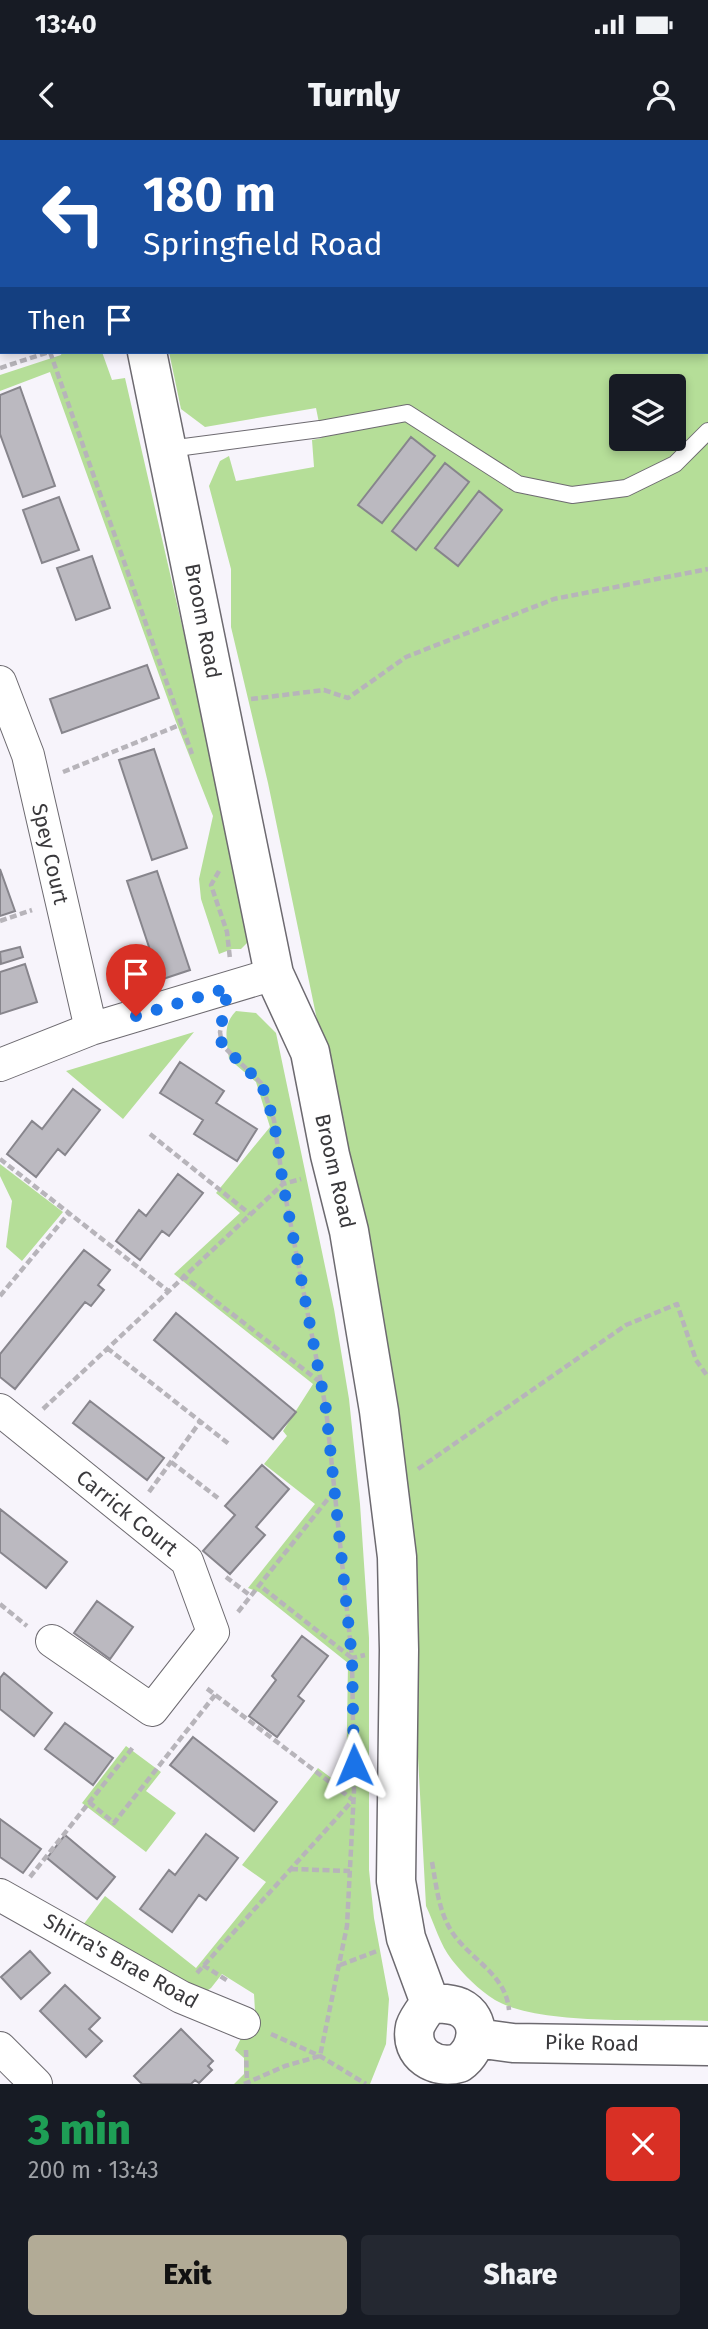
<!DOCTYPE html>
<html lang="en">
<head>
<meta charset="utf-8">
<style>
	:root { --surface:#171b24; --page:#242831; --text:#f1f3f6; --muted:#9ea1a6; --accent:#b2ab96 }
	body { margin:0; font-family:"Fira Sans",sans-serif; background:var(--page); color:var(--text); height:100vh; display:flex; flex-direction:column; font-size:26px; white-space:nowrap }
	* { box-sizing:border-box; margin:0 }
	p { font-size:23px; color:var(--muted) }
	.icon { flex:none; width:38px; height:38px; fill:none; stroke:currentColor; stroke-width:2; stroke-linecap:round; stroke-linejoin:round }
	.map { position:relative; height:1944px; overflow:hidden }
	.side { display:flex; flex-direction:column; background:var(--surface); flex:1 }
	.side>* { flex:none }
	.banner { position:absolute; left:0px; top:0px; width:709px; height:214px; box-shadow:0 4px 10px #0003; background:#1a4fa0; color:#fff; overflow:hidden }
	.fabs { position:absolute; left:609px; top:234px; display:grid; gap:14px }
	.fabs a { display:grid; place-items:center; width:77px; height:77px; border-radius:7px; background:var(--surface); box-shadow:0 4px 10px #0003; font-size:35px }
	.pin { position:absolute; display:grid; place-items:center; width:60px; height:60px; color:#fff; margin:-72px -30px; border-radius:50% 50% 50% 0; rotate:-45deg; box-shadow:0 0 7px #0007 }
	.pin .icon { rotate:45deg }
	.me { position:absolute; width:77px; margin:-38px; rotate:359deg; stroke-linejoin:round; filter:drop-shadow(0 0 5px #0008) }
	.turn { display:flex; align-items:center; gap:24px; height:147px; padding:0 28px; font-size:32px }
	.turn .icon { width:91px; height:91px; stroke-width:2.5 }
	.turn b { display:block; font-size:49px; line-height:60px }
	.then { display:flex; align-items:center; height:66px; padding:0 28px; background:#0003; gap:14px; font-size:26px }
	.round { display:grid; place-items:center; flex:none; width:74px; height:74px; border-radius:7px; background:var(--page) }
	.head { display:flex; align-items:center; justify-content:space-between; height:119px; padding:0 28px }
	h1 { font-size:42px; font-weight:800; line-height:52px; color:#1e9e55 }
	.button { display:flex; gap:14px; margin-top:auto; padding:14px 28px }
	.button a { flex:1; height:80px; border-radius:7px; background:var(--accent); color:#111; font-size:28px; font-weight:800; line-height:80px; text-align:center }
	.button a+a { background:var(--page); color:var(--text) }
	.status { display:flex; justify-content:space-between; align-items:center; height:49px; padding:0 35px; background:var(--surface); direction:ltr }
	.status svg { height:19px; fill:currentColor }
	header { display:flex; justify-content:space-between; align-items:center; height:91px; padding:0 28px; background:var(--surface); font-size:32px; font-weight:800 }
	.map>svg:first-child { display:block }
	.green { fill:#b5de98; fill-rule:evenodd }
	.building { fill:#bbb9c0; stroke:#87858c; stroke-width:2 }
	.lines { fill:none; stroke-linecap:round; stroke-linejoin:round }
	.service-casing { stroke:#6d6a70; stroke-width:18 }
	.minor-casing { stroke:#6d6a70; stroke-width:34 }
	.tertiary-casing { stroke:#6d6a70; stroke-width:41 }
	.path { stroke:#b7b4ba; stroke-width:4.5; stroke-dasharray:7 3.5; stroke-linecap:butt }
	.service { stroke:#fff; stroke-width:16 }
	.minor { stroke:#fff; stroke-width:32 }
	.tertiary { stroke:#fff; stroke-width:38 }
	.route { stroke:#1a73e8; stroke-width:12; stroke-dasharray:0 21.6 }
	.labels { text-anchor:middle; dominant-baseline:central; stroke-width:5; stroke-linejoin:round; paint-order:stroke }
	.street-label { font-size:21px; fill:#3a393c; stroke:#fff }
</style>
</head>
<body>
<div class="status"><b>13:40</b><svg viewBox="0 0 49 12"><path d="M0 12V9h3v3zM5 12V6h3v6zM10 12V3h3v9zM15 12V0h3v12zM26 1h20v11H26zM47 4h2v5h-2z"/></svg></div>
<header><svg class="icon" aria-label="back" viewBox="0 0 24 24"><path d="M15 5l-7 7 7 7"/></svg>Turnly<svg class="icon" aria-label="person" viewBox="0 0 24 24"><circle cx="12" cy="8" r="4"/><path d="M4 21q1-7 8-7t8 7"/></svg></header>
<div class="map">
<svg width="708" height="1944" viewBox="0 0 708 1944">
	<rect width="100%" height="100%" fill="#f7f4fb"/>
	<path class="green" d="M125,0H708V1881C654,1879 539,1886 495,1860C479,1850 463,1834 452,1820C440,1805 434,1783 426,1766L400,1281L268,643L231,487V429L209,346L220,321L229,316L236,341L314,327L312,300L322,298L316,268L205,287L181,269L169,212H707V2ZM621,247H674V299H621Z
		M62,212H102L112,240L125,238L227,681L249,801L241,809H232L219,814L201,759L199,739L213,676L176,582L50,232L0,251V235L61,215Z
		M236,871L256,873L276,893L334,1169L349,1259L360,1364L369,1498V1730L374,1778L389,1859L386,1904L370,1944H234L244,1934V1918L235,1910L255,1871L254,1854L222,1834L211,1848L202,1854L83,1785L105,1756L196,1828L266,1742L242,1725L318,1628L346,1649L348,1523L259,1452L248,1448L315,1364L264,1324L287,1296L283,1291L313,1244L174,1134L240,1073L216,1053L270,987L256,942L229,919C227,901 222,885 236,871Z
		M194,892L123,979L66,931Z
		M0,1024L63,1072L22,1121L6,1107L12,1061L0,1036Z
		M126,1606L161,1632L146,1651L176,1673L146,1712L82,1663Z"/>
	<path class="building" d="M2,117V171L0,172V118Z
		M20,247L55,346L23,357L0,294V255Z
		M411,297L435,316L382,383L358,365Z
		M445,323L469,342L416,410L392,391Z
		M479,351L502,370L458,426L435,408Z
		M59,357L79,410L42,423L23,370Z
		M92,416L110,468L76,480L57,428Z
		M147,525L159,558L62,593L50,559Z
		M154,609L187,708L152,720L119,620Z
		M0,729L15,771L0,776Z
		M157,731L190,830L160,840L127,741Z
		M20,807L23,817L1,824L0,812Z
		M25,824L37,862L0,874V832Z
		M180,922L224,951L216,963L257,989L237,1021L194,994L203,980L160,953Z
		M73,949L100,970L65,1015L58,1009L36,1037L7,1014L32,981L42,989Z
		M178,1034L203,1053L169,1096L162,1091L140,1120L116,1101L139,1070L146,1076Z
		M84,1110L110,1130L98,1145L104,1150L91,1166L85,1162L15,1249L0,1237V1214Z
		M176,1173L296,1272L273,1299L154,1200Z
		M90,1261L164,1318L147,1340L73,1283Z
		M262,1325L289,1349L256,1387L265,1395L230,1434L203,1411L235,1375L225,1366Z
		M0,1369L67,1422L46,1448L0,1412Z
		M97,1461L133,1487L110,1519L74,1493Z
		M302,1496L328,1516L298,1556L304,1561L277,1597L249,1576L276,1540L272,1536Z
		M4,1533L52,1573L34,1596L0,1569V1538Z
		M65,1583L113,1618L93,1645L45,1609Z
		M193,1597L277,1662L254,1691L170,1625Z
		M0,1679L41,1709L23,1733L0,1717Z
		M206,1694L238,1718L206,1760L199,1755L172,1792L140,1769L169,1730L175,1735Z
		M65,1695L115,1737L97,1759L47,1718Z
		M30,1811L50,1833L21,1859L1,1837Z
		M65,1845L100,1878L89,1889L102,1901L86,1917L40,1871Z
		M181,1889L213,1921L208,1926L212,1930L199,1943L195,1940L191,1944H142L134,1936Z"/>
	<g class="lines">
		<g class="service-casing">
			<path id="service" d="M707,84L708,86
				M169,309L320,289L407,273L518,344L572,355L626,348L675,324L708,291"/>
		</g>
		<g class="minor-casing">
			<path id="minor" d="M0,542L28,615L91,889
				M0,925L91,889L274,834
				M0,1270L187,1421L213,1492L152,1570L52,1501
				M0,1755L181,1857L244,1883
				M0,1908L36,1944"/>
		</g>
		<g class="tertiary-casing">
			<path id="tertiary" d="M104,0V2
				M147,212L274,834L310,912L330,1015L349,1091L379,1271L397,1417L399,1510L396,1741L406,1798L430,1863
				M430,1863C439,1864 450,1863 459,1867C484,1879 478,1910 459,1923C436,1930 409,1915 415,1887C418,1878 425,1870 430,1863Z
				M476,1898L513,1903L708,1906"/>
		</g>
		<path class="path" d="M11,0L12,2
			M50,212L192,614
			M0,228L49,212
			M251,559L324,550L348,558L406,517L554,459L708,429
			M63,632L182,584
			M219,731L211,745L227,792L230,819
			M0,781L32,770
			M223,880L220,892L222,905L261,943L274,980L283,1044L326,1269L352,1518L365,1515
			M150,994L250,1074
			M0,1019L167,1150
			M182,1135L320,1242
			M0,1156L69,1073
			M107,1208L229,1304
			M43,1269L283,1044L301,1039
			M171,1322L218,1358
			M418,1329L626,1185L677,1164L696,1220L708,1237
			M149,1352L200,1282
			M226,1437L251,1456
			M0,1464L27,1486
			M238,1472L335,1350
			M89,1662L114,1683L215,1555
			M432,1722C437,1749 439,1778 458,1800C477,1823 506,1837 509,1870
			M291,1729L350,1731
			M30,1737L134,1606
			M203,1825L228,1841
			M340,1825L377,1811
			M197,1833L353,1660L205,1547
			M271,1894L320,1916L366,1944
			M246,1910L247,1943
			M244,1944L285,1926L320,1916L347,1786L354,1651L352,1518L259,1445"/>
		<use href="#service" class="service"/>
		<use href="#minor" class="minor"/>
		<use href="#tertiary" class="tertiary"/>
	</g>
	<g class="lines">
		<path class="route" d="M136,876L228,848L220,892L222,905L261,943L274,981L283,1044L326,1269L352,1518L354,1625"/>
	</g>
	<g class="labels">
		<g class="street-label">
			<text transform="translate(203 481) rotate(79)">Broom Road</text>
			<text transform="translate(50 714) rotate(77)">Spey Court</text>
			<text transform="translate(335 1031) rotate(77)">Broom Road</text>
			<text transform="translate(127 1373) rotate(39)">Carrick Court</text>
			<text transform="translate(121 1821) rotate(29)">Shirra's Brae Road</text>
			<text transform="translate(592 1903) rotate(1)">Pike Road</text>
		</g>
	</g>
</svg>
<div class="fabs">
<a><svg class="icon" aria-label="layers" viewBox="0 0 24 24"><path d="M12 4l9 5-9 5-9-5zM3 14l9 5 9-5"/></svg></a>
</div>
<div class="pin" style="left:136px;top:876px;background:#d93025"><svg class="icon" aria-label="arrive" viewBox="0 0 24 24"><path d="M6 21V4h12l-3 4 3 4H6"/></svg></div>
<svg class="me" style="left:354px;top:1625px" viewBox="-20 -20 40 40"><path d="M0-17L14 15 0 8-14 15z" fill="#1a73e8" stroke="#fff" stroke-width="4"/></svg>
<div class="banner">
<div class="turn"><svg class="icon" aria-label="left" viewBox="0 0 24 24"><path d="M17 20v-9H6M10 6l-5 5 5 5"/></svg><div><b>180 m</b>Springfield Road</div></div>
<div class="then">Then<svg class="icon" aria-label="arrive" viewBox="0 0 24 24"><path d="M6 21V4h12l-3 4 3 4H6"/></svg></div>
</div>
</div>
<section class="side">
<div class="head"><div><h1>3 min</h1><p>200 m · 13:43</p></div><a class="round" style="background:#d93025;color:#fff"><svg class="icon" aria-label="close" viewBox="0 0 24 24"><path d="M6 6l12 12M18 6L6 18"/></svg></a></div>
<div class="button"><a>Exit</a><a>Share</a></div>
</section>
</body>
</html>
